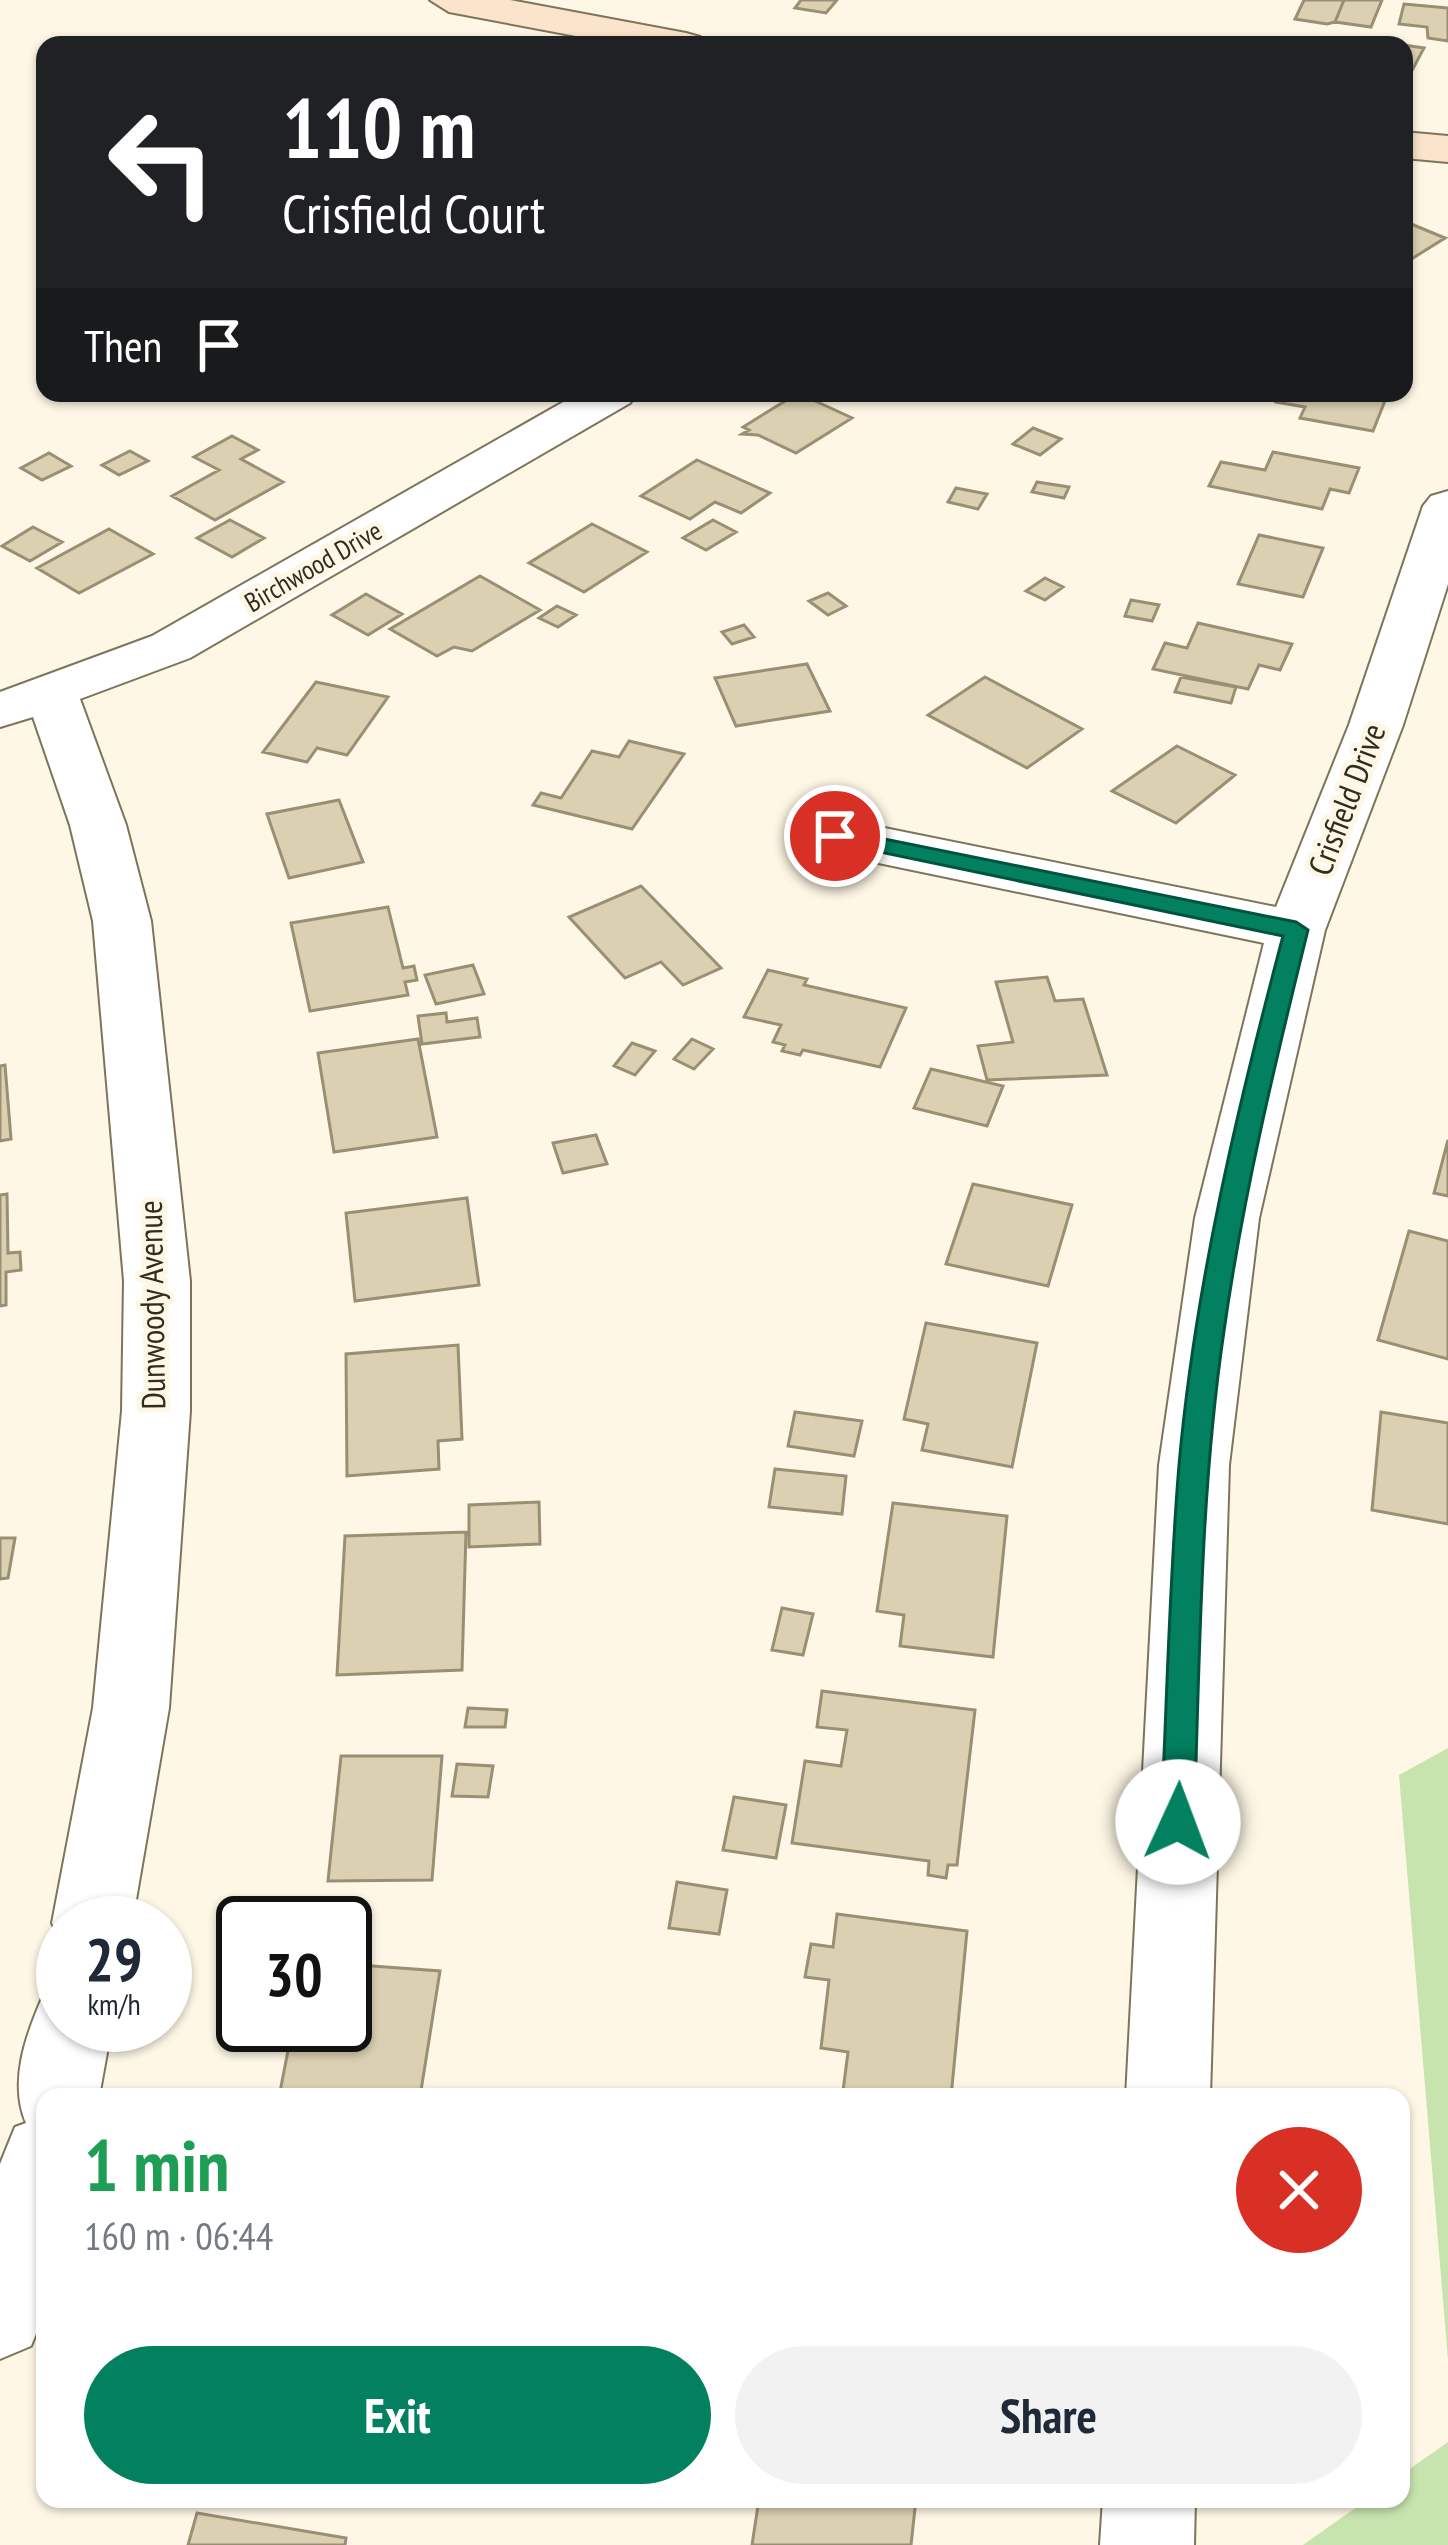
<!DOCTYPE html>
<html lang="en">
<head>
<meta charset="utf-8">
<style>
	:root { --surface:#fff; --page:#f2f2f3; --text:#1f2937; --muted:#747a83; --accent:#028060 }
	body { margin:0; font-family:"PT Sans Narrow",sans-serif; background:var(--page); color:var(--text); height:100vh; display:flex; flex-direction:column; font-size:45px; white-space:nowrap }
	* { box-sizing:border-box; margin:0 }
	p { font-size:39px; color:var(--muted) }
	.icon { flex:none; width:66px; height:66px; fill:none; stroke:currentColor; stroke-width:2; stroke-linecap:round; stroke-linejoin:round }
	.map { position:relative; flex:1; overflow:hidden }
	.side { position:absolute; left:36px; top:2088px; width:1374px; height:420px; display:flex; flex-direction:column; background:var(--surface); border-radius:24px; box-shadow:0 3px 9px #0004 }
	.side>* { flex:none }
	.hud { position:absolute; left:36px; top:36px; width:1377px; height:366px; border-radius:24px; box-shadow:0 3px 9px #0004; background:#202124; color:#fff; overflow:hidden }
	.speed { position:absolute; left:36px; top:1896px; display:flex; gap:24px; font-size:60px; font-weight:700; text-align:center }
	.speed>* { display:grid; place-content:center; width:156px; height:156px; border-radius:50%; background:var(--surface); box-shadow:0 3px 9px #0004; line-height:1 }
	.speed small { font-size:30px; font-weight:400 }
	.speed .limit { border:6px solid #111; border-radius:18px; background:#fff; color:#111 }
	.pin { position:absolute; display:grid; place-items:center; width:102px; height:102px; color:#fff; margin:-51px; border:6px solid #fff; border-radius:50%; box-shadow:0 3px 12px #0007 }
	.me { position:absolute; width:132px; margin:-66px; rotate:2deg; stroke-linejoin:round; filter:drop-shadow(0 0 9px #0008) }
	.turn { display:flex; align-items:center; gap:42px; height:252px; padding:0 48px; font-size:54px }
	.turn .icon { width:156px; height:156px; stroke-width:2.5 }
	.turn b { display:block; font-size:84px; line-height:102px }
	.then { display:flex; align-items:center; height:114px; padding:0 48px; background:#0003; gap:24px; font-size:45px }
	.round { display:grid; place-items:center; flex:none; width:126px; height:126px; border-radius:63px; background:var(--page) }
	.head { display:flex; align-items:center; justify-content:space-between; height:204px; padding:0 48px }
	h1 { font-size:72px; font-weight:600; line-height:90px; color:#1e9e55 }
	.button { display:flex; gap:24px; margin-top:auto; padding:24px 48px }
	.button a { flex:1; height:138px; border-radius:72px; background:var(--accent); color:#fff; font-size:48px; font-weight:600; line-height:138px; text-align:center }
	.button a+a { background:var(--page); color:var(--text) }
	.map>svg:first-child { display:block }
	.green { fill:#c7e4af }
	.building { fill:#dbd0b2; stroke:#9a8f73; stroke-width:3 }
	.lines { fill:none; stroke-linecap:round; stroke-linejoin:round }
	.street-casing { stroke:#7e7459; stroke-width:4 }
	.secondary-casing { stroke:#7e7459; stroke-width:4 }
	.street { fill:#fff; fill-rule:evenodd }
	.secondary { fill:#fae4cb; fill-rule:evenodd }
	.route { fill:#028060; stroke:#01533e; stroke-width:3 }
	.labels { text-anchor:middle; dominant-baseline:central; stroke-width:10; stroke-linejoin:round; paint-order:stroke }
	.far-street-label { font-size:27px; fill:#302c20; stroke:#fef7e5 }
	.street-label { font-size:33px; fill:#302c20; stroke:#fef7e5 }
</style>
</head>
<body>
<div class="map">
<svg width="1448" height="2545" viewBox="0 0 1448 2545">
	<rect width="100%" height="100%" fill="#fef7e5"/>
	<path class="green" d="M1448,1748V2360L1399,1775Z
		M1448,2442V2545H1303L1368,2499H1401V2475Z"/>
	<path class="building" d="M801,0H837L826,13L795,8Z
		M1304,0H1344L1335,22L1327,24L1295,19Z
		M1344,0H1382L1371,27L1335,22Z
		M1404,4L1448,8V41L1428,38L1427,27L1399,24Z
		M1404,45L1424,48L1407,80L1404,79Z
		M1404,221L1445,238L1405,263Z
		M798,393L852,418L796,453L758,435L742,434L749,430L743,427Z
		M1280,393H1388L1373,431L1300,418L1305,407L1276,402Z
		M1033,428L1061,439L1040,455L1013,444Z
		M232,436L258,450L241,459L283,482L215,520L172,496L219,470L194,457Z
		M130,451L148,461L119,475L102,465Z
		M1273,452L1359,468L1349,493L1330,489L1322,509L1209,486L1221,462L1265,470Z
		M49,453L71,466L42,480L21,468Z
		M697,460L770,493L741,513L715,502L690,519L641,496Z
		M1037,482L1069,487L1064,498L1032,492Z
		M956,488L987,494L978,509L948,502Z
		M230,520L264,538L232,557L197,538Z
		M713,520L736,532L706,550L683,538Z
		M592,524L647,552L584,592L529,563Z
		M33,527L62,542L30,561L2,546Z
		M109,529L153,554L79,593L37,568Z
		M1259,535L1323,548L1303,597L1238,584Z
		M480,576L540,610L472,651L454,647L437,656L390,629Z
		M1045,578L1063,587L1045,600L1026,591Z
		M828,593L846,606L828,615L809,601Z
		M366,594L402,614L368,635L332,615Z
		M1131,600L1159,605L1152,621L1125,616Z
		M557,606L576,615L558,627L539,618Z
		M1198,623L1292,644L1280,670L1259,665L1248,689L1153,669L1165,643L1187,648Z
		M744,625L754,637L732,644L722,632Z
		M807,664L830,711L736,726L715,678Z
		M985,677L1082,729L1027,768L928,715Z
		M1181,677L1236,687L1231,703L1175,692Z
		M316,682L388,697L347,755L317,748L307,762L263,752Z
		M629,741L684,754L632,829L533,805L541,793L561,798L592,751L619,757Z
		M1177,746L1235,775L1176,823L1112,791Z
		M339,800L363,862L289,878L267,814Z
		M641,886L721,968L683,985L661,962L625,978L569,917Z
		M388,907L403,968L414,966L417,980L405,982L408,995L310,1011L291,923Z
		M473,965L484,994L436,1004L425,975Z
		M768,970L807,979L804,985L906,1008L880,1067L803,1050L800,1055L782,1051L785,1045L773,1042L781,1025L744,1017Z
		M1047,977L1055,1001L1083,999L1107,1075L987,1080L978,1046L1013,1042L996,982Z
		M446,1013L447,1022L477,1018L480,1037L422,1044L418,1016Z
		M418,1039L437,1137L334,1152L318,1053Z
		M692,1039L713,1049L694,1069L674,1059Z
		M632,1043L655,1051L635,1075L614,1066Z
		M5,1065L11,1139L0,1141V1066Z
		M931,1069L1003,1086L987,1126L914,1108Z
		M596,1135L607,1164L563,1173L553,1143Z
		M1448,1140V1196L1434,1193Z
		M973,1184L1072,1205L1048,1286L946,1264Z
		M7,1194L8,1253L20,1252L21,1270L6,1272V1305L0,1306V1195Z
		M467,1198L479,1285L355,1301L346,1213Z
		M1409,1231L1448,1241V1359L1378,1340Z
		M926,1323L1037,1343L1012,1467L922,1450L928,1424L904,1419Z
		M458,1345L462,1439L438,1441L439,1469L347,1476L346,1354Z
		M795,1412L862,1421L854,1456L788,1446Z
		M1381,1412L1448,1423V1524L1372,1510Z
		M775,1469L846,1476L842,1514L769,1507Z
		M539,1502L540,1544L469,1547V1505Z
		M893,1503L1007,1516L993,1657L900,1646L904,1615L877,1611Z
		M466,1532L462,1670L337,1675L345,1536Z
		M0,1538H15L8,1578L0,1579Z
		M782,1608L813,1614L803,1655L772,1650Z
		M822,1691L975,1710L957,1865H948L946,1878L928,1875L929,1861L792,1843L805,1761L841,1766L847,1730L817,1727Z
		M468,1708L507,1710L505,1727H465Z
		M341,1756H442L432,1880L328,1881Z
		M457,1764L493,1766L488,1797L452,1796Z
		M734,1797L786,1805L776,1858L723,1850Z
		M677,1882L727,1890L719,1934L669,1928Z
		M837,1914L967,1931L951,2097L843,2091L848,2052L821,2048L829,1980L805,1977L811,1944L833,1947Z
		M345,1964L440,1971L420,2097H279L293,2025H345Z
		M759,2499H916L911,2545H752Z
		M197,2513L346,2538L345,2545H188Z"/>
	<g class="lines">
		<g class="street-casing">
			<path id="street" d="M579,393H637L630,403L190,658L80,699L126,825L151,921L190,1281V1411L169,1708L132,1923H63V1947L52,1923L93,1708L122,1411L124,1281L93,921L70,825L33,717L0,727V692L152,636Z
				M1448,491V584L1403,725L1325,930L1259,1218L1229,1465L1210,2097H1126L1159,1465L1195,1218L1264,943L835,854L815,849L807,836L815,823L835,818L1276,907L1349,725L1423,506L1431,496Z
				M63,1990V2025H112L99,2097H45V2312L31,2346L0,2359V2164L15,2127L26,2123C9,2083 25,2037 42,1998Z
				M1103,2499H1195L1194,2545H1100Z"/>
		</g>
		<g class="secondary-casing">
			<path id="secondary" d="M430,0H510L686,33L700,37L706,45H624L449,12Z
				M1404,132L1448,136V162L1404,158Z"/>
		</g>
		<use href="#street" class="street"/>
		<use href="#secondary" class="secondary"/>
	</g>
	<path class="route" d="M835,829L1296,922L1308,930C1275,1063 1243,1196 1224,1331C1200,1493 1200,1659 1194,1822L1189,1832H1166L1161,1822C1167,1703 1169,1584 1179,1465C1195,1286 1237,1109 1283,936L827,841L823,836Z"/>
	<g class="labels">
		<g class="far-street-label">
			<text transform="translate(313 566) rotate(-30)">Birchwood Drive</text>
		</g>
		<g class="street-label">
			<text transform="translate(1346 799) rotate(-69)">Crisfield Drive</text>
			<text transform="translate(151 1305) rotate(-91)">Dunwoody Avenue</text>
		</g>
	</g>
</svg>
<div class="speed"><div>29<small>km/h</small></div><div class="limit">30</div></div>
<div class="pin" style="left:835px;top:836px;background:#d93025"><svg class="icon" aria-label="arrive" viewBox="0 0 24 24"><path d="M6 21V4h12l-3 4 3 4H6"/></svg></div>
<svg class="me" style="left:1178px;top:1822px" viewBox="-20 -20 40 40"><circle r="19" fill="#fff"/><path d="M0-13L10 11 0 6-10 11z" fill="#028060"/></svg>
<div class="hud">
<div class="turn"><svg class="icon" aria-label="left" viewBox="0 0 24 24"><path d="M17 20v-9H6M10 6l-5 5 5 5"/></svg><div><b>110 m</b>Crisfield Court</div></div>
<div class="then">Then<svg class="icon" aria-label="arrive" viewBox="0 0 24 24"><path d="M6 21V4h12l-3 4 3 4H6"/></svg></div>
</div>
<section class="side">
<div class="head"><div><h1>1 min</h1><p>160 m · 06:44</p></div><a class="round" style="background:#d93025;color:#fff"><svg class="icon" aria-label="close" viewBox="0 0 24 24"><path d="M6 6l12 12M18 6L6 18"/></svg></a></div>
<div class="button"><a>Exit</a><a>Share</a></div>
</section>
</div>
</body>
</html>
